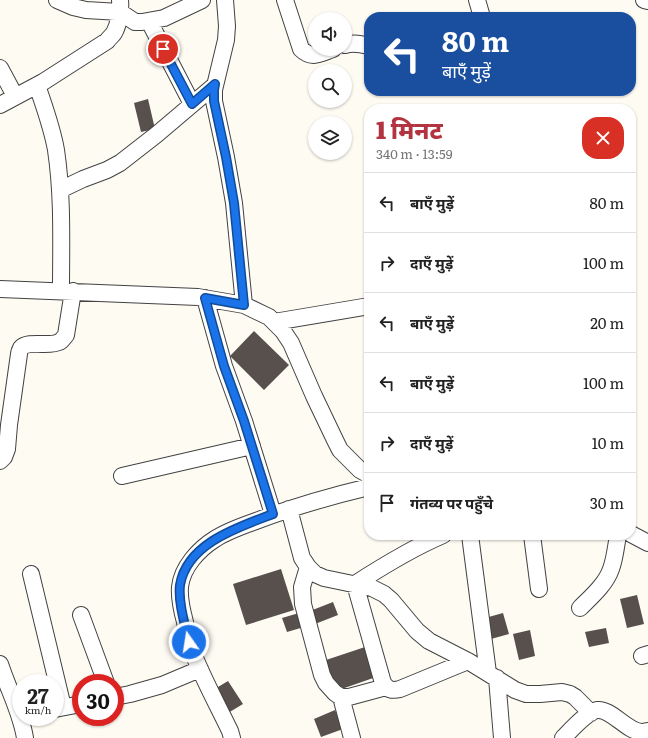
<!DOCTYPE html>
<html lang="hi">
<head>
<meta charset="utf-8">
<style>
	:root { --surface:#fff; --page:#f2f2f2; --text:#222; --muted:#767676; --line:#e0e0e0; --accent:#b33441 }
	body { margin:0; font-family:Literata,"Noto Sans Devanagari",serif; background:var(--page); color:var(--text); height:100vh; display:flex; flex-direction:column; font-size:15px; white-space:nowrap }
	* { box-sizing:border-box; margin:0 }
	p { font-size:13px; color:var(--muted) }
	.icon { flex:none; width:22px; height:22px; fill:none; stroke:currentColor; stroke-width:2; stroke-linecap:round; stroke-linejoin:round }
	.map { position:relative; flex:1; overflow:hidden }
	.details { position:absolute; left:364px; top:104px; width:272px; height:436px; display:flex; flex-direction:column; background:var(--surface); border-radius:16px; box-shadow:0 1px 3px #0004 }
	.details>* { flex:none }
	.guide { position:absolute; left:364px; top:12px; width:272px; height:84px; border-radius:16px; box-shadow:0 1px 3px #0004; background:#1a4fa0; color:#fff; overflow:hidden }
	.buttons { position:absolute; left:308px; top:12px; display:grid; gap:8px }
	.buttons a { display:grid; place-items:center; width:44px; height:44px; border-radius:50%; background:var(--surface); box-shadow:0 1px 3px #0004; font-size:20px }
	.speed { position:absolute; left:12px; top:674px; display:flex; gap:8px; font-size:20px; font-weight:700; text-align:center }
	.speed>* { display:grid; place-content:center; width:52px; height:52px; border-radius:50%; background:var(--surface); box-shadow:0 1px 3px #0004; line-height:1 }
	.speed small { font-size:10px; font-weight:400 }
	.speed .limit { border:6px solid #d22; background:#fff; color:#111 }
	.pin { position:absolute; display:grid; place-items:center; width:34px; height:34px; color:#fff; margin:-17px; border:2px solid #fff; border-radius:50%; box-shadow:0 1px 4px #0007 }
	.me { position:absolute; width:44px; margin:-22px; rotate:347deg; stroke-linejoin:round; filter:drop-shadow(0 0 3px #0008) }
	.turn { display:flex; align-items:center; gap:14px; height:84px; padding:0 12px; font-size:18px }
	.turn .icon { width:52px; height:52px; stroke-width:2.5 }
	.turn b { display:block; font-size:28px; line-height:34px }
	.round { display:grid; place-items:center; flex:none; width:42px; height:42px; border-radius:16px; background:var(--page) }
	.summary { display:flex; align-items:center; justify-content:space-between; height:68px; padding:0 12px }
	h1 { font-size:24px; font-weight:800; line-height:30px; color:var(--accent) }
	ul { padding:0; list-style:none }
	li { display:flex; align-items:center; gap:12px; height:60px; padding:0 12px; border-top:1px solid var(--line) }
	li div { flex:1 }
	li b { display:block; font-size:15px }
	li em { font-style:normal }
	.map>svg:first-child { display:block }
	.building { fill:#57504d }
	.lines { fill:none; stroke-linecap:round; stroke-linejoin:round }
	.minor-casing { stroke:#424242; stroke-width:18 }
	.minor { stroke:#fff; stroke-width:16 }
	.route-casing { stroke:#114b97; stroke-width:10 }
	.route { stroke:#1a73e8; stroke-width:7 }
</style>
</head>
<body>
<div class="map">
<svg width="648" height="738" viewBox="0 0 648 738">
	<rect width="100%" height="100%" fill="#fefbf3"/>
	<path class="building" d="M148,99L155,129L141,132L134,103Z
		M254,331L289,365L264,390L230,356Z
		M281,569L294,610L246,625L233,584Z
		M637,595L644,624L627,628L620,599Z
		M333,602L338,615L315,624L310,611Z
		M299,613L304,627L287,632L282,618Z
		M503,613L509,634L491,639L485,618Z
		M606,628L609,643L589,647L585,632Z
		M530,630L535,656L519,660L513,634Z
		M365,647L376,677L336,691L326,660Z
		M228,681L243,704L228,713L213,690Z
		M335,710L343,729L321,737L314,719Z"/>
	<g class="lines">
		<g class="minor-casing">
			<path id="minor" d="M57,0L73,7L86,10L120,12L135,22H142L164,18L202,0
				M225,0L227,26L226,40L214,90V101L226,157L234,203L244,305
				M285,0L301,49C312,60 321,53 333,49
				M477,0L482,17
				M644,0L648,1
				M149,21L192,104
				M345,45C353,42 361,44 369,46
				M0,68L15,96
				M37,85C44,106 52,127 56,150C63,197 61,244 61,291
				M0,105L43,82L107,41C109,38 112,36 114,33C119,24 121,10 120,0
				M60,190L83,179L107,170L120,163L156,135L215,85
				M0,289L198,297L244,305L269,317L283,331L291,343L314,396L335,440L340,450L360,470L369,475
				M205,298L224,366L244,421L273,514
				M274,322L369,306
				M0,461L4,457L7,449L9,425L19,354C19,352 20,350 21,348C28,340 50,347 59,342C62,341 64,337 66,335L73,291
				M122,476L252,446
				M289,509L302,558L308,567L315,574L324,578L372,588L384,594L391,600L417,631L429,641L468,661L515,690L526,694H540L562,692L570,694L575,697L591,713
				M631,534L648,543
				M443,535C412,548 383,566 355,584L383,683C388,690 392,691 400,689L468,661
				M470,535L488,673
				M532,535L539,589
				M308,567L302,587L303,604L322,675L326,683L335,693L341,697H349L386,687
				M31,574L63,707
				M580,608C591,597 606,584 611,569C615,558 616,546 618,535
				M81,615L106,683
				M642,656L648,654
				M0,664C8,689 21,712 25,738
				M497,678L502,738
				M115,697L130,694L162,685L200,669
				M341,697L352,738
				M55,709L81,704
				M232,738L230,731C216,702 200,673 189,643C187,636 186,629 185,622C182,611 179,599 180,587C182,567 199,549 215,539C227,531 242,526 256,521C293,507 331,496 369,487
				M563,738C570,731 587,712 597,710C611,708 627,732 642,732C644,732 646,731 648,731"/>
		</g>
		<use href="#minor" class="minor"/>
	</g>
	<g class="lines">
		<g class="route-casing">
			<path id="route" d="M163,49L192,104L215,84L214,90V101L226,157L234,203L244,305L205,298L224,366L244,421L273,514C239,527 187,543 180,585C178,602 185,625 189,642"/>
		</g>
		<use href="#route" class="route"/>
	</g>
</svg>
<div class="buttons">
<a><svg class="icon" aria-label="sound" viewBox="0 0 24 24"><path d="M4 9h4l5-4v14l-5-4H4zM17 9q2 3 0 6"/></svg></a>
<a><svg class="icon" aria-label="search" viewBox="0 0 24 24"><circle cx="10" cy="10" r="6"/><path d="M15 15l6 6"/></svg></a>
<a><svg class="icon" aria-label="layers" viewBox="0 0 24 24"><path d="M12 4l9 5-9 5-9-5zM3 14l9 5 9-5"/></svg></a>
</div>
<div class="speed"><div>27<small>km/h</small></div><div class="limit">30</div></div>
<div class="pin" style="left:163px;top:49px;background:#d93025"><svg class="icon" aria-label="arrive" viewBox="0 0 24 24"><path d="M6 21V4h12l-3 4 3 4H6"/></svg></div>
<svg class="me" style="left:189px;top:642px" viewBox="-20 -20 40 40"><circle r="17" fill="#1a73e8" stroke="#fff" stroke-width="3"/><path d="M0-11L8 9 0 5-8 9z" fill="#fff"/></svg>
<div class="guide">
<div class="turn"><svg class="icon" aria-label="left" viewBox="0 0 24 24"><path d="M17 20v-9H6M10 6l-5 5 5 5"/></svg><div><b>80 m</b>बाएँ मुड़ें</div></div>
</div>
<section class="details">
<div class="summary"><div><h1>1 मिनट</h1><p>340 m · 13:59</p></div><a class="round" style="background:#d93025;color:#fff"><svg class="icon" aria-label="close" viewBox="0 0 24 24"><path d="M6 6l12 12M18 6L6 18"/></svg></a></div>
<ul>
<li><svg class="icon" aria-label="left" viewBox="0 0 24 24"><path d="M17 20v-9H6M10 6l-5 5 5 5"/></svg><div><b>बाएँ मुड़ें</b></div><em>80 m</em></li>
<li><svg class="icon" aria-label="right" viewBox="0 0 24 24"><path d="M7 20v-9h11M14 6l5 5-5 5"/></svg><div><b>दाएँ मुड़ें</b></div><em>100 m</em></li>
<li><svg class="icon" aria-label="left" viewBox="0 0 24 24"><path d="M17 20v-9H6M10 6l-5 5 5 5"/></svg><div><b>बाएँ मुड़ें</b></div><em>20 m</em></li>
<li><svg class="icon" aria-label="left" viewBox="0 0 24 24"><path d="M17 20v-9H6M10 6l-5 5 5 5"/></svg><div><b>बाएँ मुड़ें</b></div><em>100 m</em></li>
<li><svg class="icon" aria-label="right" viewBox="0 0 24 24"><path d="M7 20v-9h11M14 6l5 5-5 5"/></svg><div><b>दाएँ मुड़ें</b></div><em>10 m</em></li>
<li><svg class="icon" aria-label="arrive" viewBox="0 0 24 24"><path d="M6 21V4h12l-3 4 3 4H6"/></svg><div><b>गंतव्य पर पहुँचे</b></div><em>30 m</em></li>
</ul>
</section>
</div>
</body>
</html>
